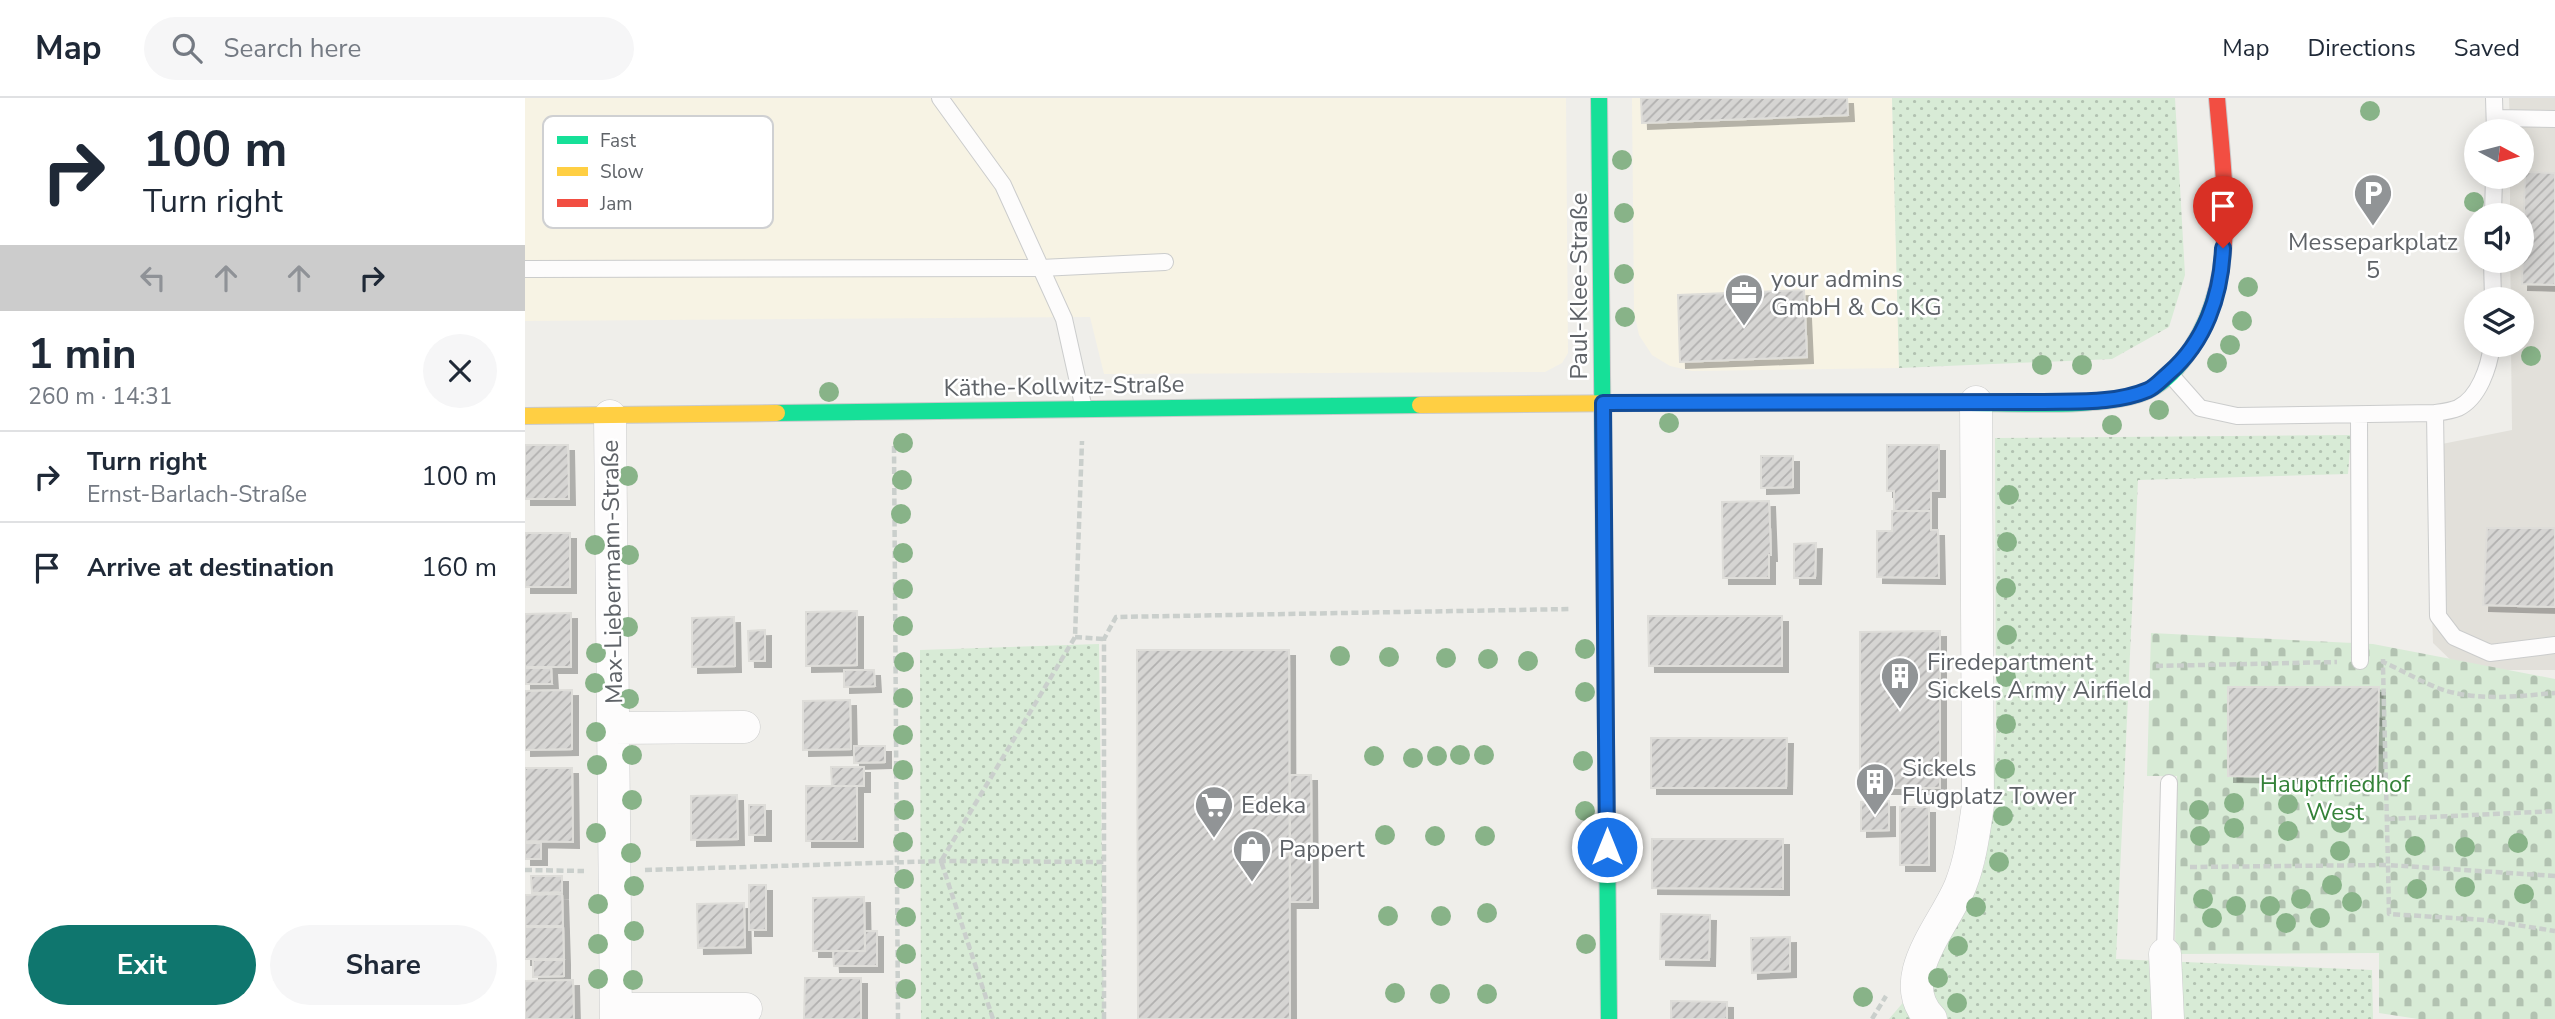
<!DOCTYPE html>
<html lang="en">
<head>
<meta charset="utf-8">
<style>
	:root { --surface:#fff; --page:#f6f6f7; --text:#1f2937; --muted:#747a83; --line:#e0e1e3; --accent:#0f766e }
	body { margin:0; font-family:"Nunito Sans",sans-serif; background:var(--page); color:var(--text); height:100vh; display:flex; flex-direction:column; font-size:26px; white-space:nowrap }
	* { box-sizing:border-box; margin:0 }
	p { font-size:23px; color:var(--muted) }
	.icon { flex:none; width:38px; height:38px; fill:none; stroke:currentColor; stroke-width:2; stroke-linecap:round; stroke-linejoin:round }
	.map { position:relative; flex:1; overflow:hidden }
	.details { display:flex; flex-direction:column; background:var(--surface); width:525px }
	.details>* { flex:none }
	.guide { background:#fff; color:var(--text); overflow:hidden }
	.needle { width:46px; rotate:97deg }
	.fabs { position:absolute; left:1939px; top:21px; display:grid; gap:14px }
	.fabs a { display:grid; place-items:center; width:70px; height:70px; border-radius:50%; background:var(--surface); box-shadow:0 4px 18px #0003; font-size:35px }
	.pin { position:absolute; display:grid; place-items:center; width:60px; height:60px; color:#fff; margin:-72px -30px; border-radius:50% 50% 50% 0; rotate:-45deg; box-shadow:0 0 7px #0007 }
	.pin .icon { rotate:45deg }
	.me { position:absolute; width:77px; margin:-38px; rotate:0deg; stroke-linejoin:round; filter:drop-shadow(0 0 5px #0008) }
	.turn { display:flex; align-items:center; gap:24px; height:147px; padding:0 28px; font-size:32px }
	.turn .icon { width:91px; height:91px; stroke-width:2.5 }
	.turn b { display:block; font-size:49px; line-height:60px }
	.lanes { display:flex; align-items:center; height:66px; padding:0 28px; background:#0003; justify-content:center; gap:35px; direction:ltr }
	.lanes .off { opacity:.35 }
	.round { display:grid; place-items:center; flex:none; width:74px; height:74px; border-radius:37px; background:var(--page) }
	.head { display:flex; align-items:center; justify-content:space-between; height:119px; padding:0 28px }
	h1 { font-size:42px; font-weight:700; line-height:52px }
	.cta { display:flex; gap:14px; margin-top:auto; padding:14px 28px }
	.cta a { flex:1; height:80px; border-radius:42px; background:var(--accent); color:#fff; font-size:28px; font-weight:700; line-height:80px; text-align:center }
	.cta a+a { background:var(--page); color:var(--text) }
	ul { padding:0; list-style:none }
	li { display:flex; align-items:center; gap:21px; height:91px; padding:0 28px; border-top:2px solid var(--line) }
	li div { flex:1 }
	li b { display:block; font-size:26px }
	li em { font-style:normal }
	header { display:flex; align-items:center; gap:42px; box-sizing:border-box; height:98px; padding:0 35px; background:var(--surface); border-bottom:2px solid var(--line) }
	header strong { font-size:33px }
	nav { display:flex; gap:38px; margin-inline-start:auto; font-size:24px }
	.search { width:490px; height:63px; background:var(--page); display:flex; align-items:center; gap:18px; box-sizing:border-box; padding:0 24px; border-radius:38px; color:var(--muted); font-size:26px }
	main { display:flex; flex:1; min-height:0 }
	.map>svg:first-child { display:block }
	.commercial { fill:#f7f3e4 }
	.education { fill:#e2e0da }
	.grass { fill:url(#grass-dots) }
	.cemetery { fill:url(#cemetery-stones) }
	.building { fill:url(#building-hatch); stroke:#deddd9; stroke-width:2; filter:url(#shadow) }
	.lines { fill:none; stroke-linecap:round; stroke-linejoin:round }
	.lane-casing { stroke:#cbcccc; stroke-width:18 }
	.street-casing { stroke:#cbcccc; stroke-width:33 }
	.fast-casing { stroke:#cacacb; stroke-width:18 }
	.slow-casing { stroke:#cacacb; stroke-width:18 }
	.jam-casing { stroke:#cacacb; stroke-width:18 }
	.path { stroke:#cacfcc; stroke-width:4.5; stroke-dasharray:7 3.5; stroke-linecap:butt }
	.lane { stroke:#fdfcfc; stroke-width:16 }
	.street { stroke:#fdfcfc; stroke-width:32 }
	.fast { stroke:#16e098; stroke-width:16 }
	.slow { stroke:#ffcf43; stroke-width:16 }
	.jam { stroke:#f24e42; stroke-width:16 }
	.tree { fill:#88b388 }
	.route-casing { stroke:#114b97; stroke-width:18 }
	.route { stroke:#1a73e8; stroke-width:12 }
	.labels { text-anchor:middle; dominant-baseline:central; stroke-width:5; stroke-linejoin:round; paint-order:stroke }
	.poi-label { font-size:24px; fill:#5f6368; stroke:#fff; text-anchor:start }
	.street-label { font-size:24px; fill:#5f6368; stroke:#fff }
	.park-label { font-size:24px; fill:#348238; stroke:#fff }
	.key { fill:#fff; stroke:#cfd0d2; stroke-width:2 }
	.key-label { font-size:19px; fill:#5f6368 }
</style>
</head>
<body>
<header>
<strong>Map</strong>
<div class="search"><svg class="icon" aria-label="search" viewBox="0 0 24 24"><circle cx="10" cy="10" r="6"/><path d="M15 15l6 6"/></svg>Search here</div>
<nav><a>Map</a><a>Directions</a><a>Saved</a></nav>
</header>
<main>
<section class="details">
<div class="guide">
<div class="turn"><svg class="icon" aria-label="right" viewBox="0 0 24 24"><path d="M7 20v-9h11M14 6l5 5-5 5"/></svg><div><b>100 m</b>Turn right</div></div>
<div class="lanes"><svg class="icon off" aria-label="left" viewBox="0 0 24 24"><path d="M17 20v-9H6M10 6l-5 5 5 5"/></svg><svg class="icon off" aria-label="ahead" viewBox="0 0 24 24"><path d="M12 20V5M6 11l6-6 6 6"/></svg><svg class="icon off" aria-label="ahead" viewBox="0 0 24 24"><path d="M12 20V5M6 11l6-6 6 6"/></svg><svg class="icon" aria-label="right" viewBox="0 0 24 24"><path d="M7 20v-9h11M14 6l5 5-5 5"/></svg></div>
</div>
<div class="head"><div><h1>1 min</h1><p>260 m · 14:31</p></div><a class="round"><svg class="icon" aria-label="close" viewBox="0 0 24 24"><path d="M6 6l12 12M18 6L6 18"/></svg></a></div>
<ul>
<li><svg class="icon" aria-label="right" viewBox="0 0 24 24"><path d="M7 20v-9h11M14 6l5 5-5 5"/></svg><div><b>Turn right</b><p>Ernst-Barlach-Straße</p></div><em>100 m</em></li>
<li><svg class="icon" aria-label="arrive" viewBox="0 0 24 24"><path d="M6 21V4h12l-3 4 3 4H6"/></svg><div><b>Arrive at destination</b></div><em>160 m</em></li>
</ul>
<div class="cta"><a>Exit</a><a>Share</a></div>
</section>
<div class="map">
<svg width="2030" height="921" viewBox="0 0 2030 921">
	<defs>
		<pattern id="grass-dots" width="8" height="8" patternUnits="userSpaceOnUse" patternTransform="scale(1.75)"><rect width="8" height="8" fill="#d8ebd6"/><path d="M2 2h.1M6 6h.1" fill="none" stroke="#b2c2b1" stroke-width="1.8" stroke-linecap="round"/></pattern>
		<pattern id="cemetery-stones" width="16" height="16" patternUnits="userSpaceOnUse" patternTransform="scale(1.75)"><rect width="16" height="16" fill="#d8ebd6"/><path d="M2 7V4a2 2 0 0 1 4 0v3zM10 15v-3a2 2 0 0 1 4 0v3z" fill="#b2c2b1"/></pattern>
		<pattern id="building-hatch" width="6" height="6" patternUnits="userSpaceOnUse" patternTransform="scale(1.75)"><rect width="6" height="6" fill="#d6d5d3"/><path d="M-1 1l2-2M0 6l6-6M5 7l2-2" fill="none" stroke="#b1b0af"/></pattern>
		<filter id="shadow"><feDropShadow dx="6" dy="6" stdDeviation="0" flood-color="#0004"/></filter>
	</defs>
	<rect width="100%" height="100%" fill="#efeeea"/>
	<path class="commercial" d="M0,0H1041L1043,255L1037,265L1020,274L579,276L565,219L0,223Z
		M1107,0H1367L1374,270L1167,273L1145,268L1127,257L1114,237L1109,214Z"/>
	<path class="education" d="M1984,0H2030V572H1936L1908,545L1902,349L1987,332L1986,247H1997V201H1986L1985,163H1997V117H1985V79H1997V33H1985Z"/>
	<path class="grass" d="M1367,0H1650L1660,177L1644,229L1587,261L1374,270Z
		M1826,337L1823,376L1613,382L1591,861L1847,872L1848,921H1364L1411,866L1460,765L1471,638L1470,340Z
		M574,546L579,921H396L395,552Z"/>
	<path class="cemetery" d="M1626,535L1848,546L2030,581V921H1893L1854,915V855L1650,856L1652,678H1622Z"/>
	<path class="building" d="M1116,0H1322L1323,17L1117,25Z
		M2000,74L2030,75V187L1997,186Z
		M1279,192L1282,259L1155,264L1153,197Z
		M0,347H43L44,401H0Z
		M1362,347H1414V393H1406V413H1369V393H1362Z
		M1236,358H1268V389L1236,390Z
		M1244,403L1246,457H1244V480H1198L1197,404Z
		M1367,413H1406V432H1413L1414,480L1352,479V433H1367Z
		M1962,430H2030V509L1958,507Z
		M0,435H45V489H0Z
		M1291,445L1290,480H1269V446Z
		M332,513V567L281,568V514Z
		M46,515V569H0V516Z
		M1123,518H1257V568H1124Z
		M209,519L210,568L167,569V520Z
		M240,532V563H224L223,533Z
		M1415,533V690H1335V534Z
		M612,552H764L765,921H613Z
		M0,570H26L27,586H0Z
		M319,572H349L350,588L319,589Z
		M1703,589H1854L1852,680L1703,678Z
		M47,592V651L0,652V593Z
		M325,602L326,651L278,652V603Z
		M1126,640H1262L1261,690H1126Z
		M329,648H360V664L329,665Z
		M306,669H339V688H307Z
		M0,670H47L48,744L0,743Z
		M765,677H786L787,804H765Z
		M281,688H332V743H281Z
		M212,697L213,741L166,742V698Z
		M1364,703V732L1336,733V704Z
		M224,707H240V737H224Z
		M1375,709H1404V767H1375Z
		M1127,741H1258V791L1127,790Z
		M0,745H16V761H0Z
		M6,778H37V794L7,795Z
		M224,787H241V832H224Z
		M37,796L38,828H0V797Z
		M339,799L340,853H288V800Z
		M219,805L220,849L173,850L172,806Z
		M1136,816L1185,817L1184,862L1135,861Z
		M0,829H38L39,861H0Z
		M340,833H352V868H309L308,853H340Z
		M1265,839V873L1227,875L1226,840Z
		M8,862H39V878L8,879Z
		M280,880H336V921H279Z
		M48,882L49,921H0V883Z
		M1146,903L1202,904V921H1146Z"/>
	<g class="lines">
		<g class="lane-casing">
			<path id="lane" d="M415,0L478,87L539,221L559,311
				M1969,0L1970,33
				M1970,20L2030,21
				M1968,117L1969,79
				M1967,163L1968,201
				M0,171L516,170L640,164
				M1644,275L1675,310L1712,318L1910,315C1917,314 1926,313 1933,310C1954,300 1964,269 1967,247
				M1910,315L1913,518L1929,539L1965,555L2030,547
				M1834,317L1835,563
				M1640,856L1644,685"/>
		</g>
		<g class="street-casing">
			<path id="street" d="M85,318L91,921
				M88,630L219,629
				M1640,856L1643,921
				M91,911H221
				M1406,921C1366,881 1421,826 1436,786C1446,760 1449,733 1453,707L1451,304"/>
		</g>
		<g class="fast-casing">
			<path id="fast" d="M1074,0L1084,921
				M1110,305C1222,305 1333,305 1445,305C1489,305 1587,311 1624,292C1658,274 1682,229 1691,194
				M252,315L895,307"/>
		</g>
		<g class="slow-casing">
			<path id="slow" d="M895,307L1110,305
				M0,318L252,315"/>
		</g>
		<g class="jam-casing">
			<path id="jam" d="M1691,194C1708,132 1697,63 1692,0"/>
		</g>
		<path class="path" d="M369,348L373,921
			M550,539L579,541
			M1858,561V564C1879,573 1901,587 1922,593C1958,603 1994,598 2030,595
			M1631,568L1812,564
			M1863,721L2030,713
			M1665,769L1863,767L1858,569
			M0,772L59,773
			M120,772L416,763L579,764
			M2030,778L1863,767L1864,816L1960,822L2030,833
			M468,921L416,763L550,539L557,343
			M579,921V541L591,519L1046,511
			M1347,921L1361,898"/>
		<use href="#lane" class="lane"/>
		<use href="#street" class="street"/>
		<use href="#fast" class="fast"/>
		<use href="#slow" class="slow"/>
		<use href="#jam" class="jam"/>
	</g>
	<g class="tree">
		<circle cx="1845" cy="13" r="10"/>
		<circle cx="1097" cy="62" r="10"/>
		<circle cx="1949" cy="104" r="10"/>
		<circle cx="1099" cy="115" r="10"/>
		<circle cx="1099" cy="176" r="10"/>
		<circle cx="1723" cy="189" r="10"/>
		<circle cx="1100" cy="219" r="10"/>
		<circle cx="1717" cy="223" r="10"/>
		<circle cx="1705" cy="247" r="10"/>
		<circle cx="2006" cy="258" r="10"/>
		<circle cx="1692" cy="265" r="10"/>
		<circle cx="1517" cy="267" r="10"/>
		<circle cx="1557" cy="267" r="10"/>
		<circle cx="304" cy="294" r="10"/>
		<circle cx="1634" cy="312" r="10"/>
		<circle cx="1144" cy="325" r="10"/>
		<circle cx="1587" cy="327" r="10"/>
		<circle cx="378" cy="345" r="10"/>
		<circle cx="103" cy="378" r="10"/>
		<circle cx="377" cy="382" r="10"/>
		<circle cx="1484" cy="397" r="10"/>
		<circle cx="376" cy="416" r="10"/>
		<circle cx="1482" cy="444" r="10"/>
		<circle cx="70" cy="447" r="10"/>
		<circle cx="378" cy="455" r="10"/>
		<circle cx="104" cy="457" r="10"/>
		<circle cx="1481" cy="490" r="10"/>
		<circle cx="378" cy="491" r="10"/>
		<circle cx="378" cy="528" r="10"/>
		<circle cx="103" cy="529" r="10"/>
		<circle cx="1482" cy="537" r="10"/>
		<circle cx="1060" cy="551" r="10"/>
		<circle cx="71" cy="555" r="10"/>
		<circle cx="815" cy="558" r="10"/>
		<circle cx="864" cy="559" r="10"/>
		<circle cx="921" cy="560" r="10"/>
		<circle cx="963" cy="561" r="10"/>
		<circle cx="1003" cy="563" r="10"/>
		<circle cx="379" cy="564" r="10"/>
		<circle cx="1481" cy="579" r="10"/>
		<circle cx="70" cy="585" r="10"/>
		<circle cx="1060" cy="594" r="10"/>
		<circle cx="378" cy="600" r="10"/>
		<circle cx="104" cy="601" r="10"/>
		<circle cx="1481" cy="626" r="10"/>
		<circle cx="71" cy="634" r="10"/>
		<circle cx="378" cy="637" r="10"/>
		<circle cx="107" cy="657" r="10"/>
		<circle cx="935" cy="657" r="10"/>
		<circle cx="959" cy="657" r="10"/>
		<circle cx="849" cy="658" r="10"/>
		<circle cx="912" cy="658" r="10"/>
		<circle cx="888" cy="660" r="10"/>
		<circle cx="1058" cy="663" r="10"/>
		<circle cx="72" cy="667" r="10"/>
		<circle cx="1480" cy="671" r="10"/>
		<circle cx="378" cy="672" r="10"/>
		<circle cx="107" cy="702" r="10"/>
		<circle cx="1709" cy="705" r="10"/>
		<circle cx="1763" cy="706" r="10"/>
		<circle cx="379" cy="712" r="10"/>
		<circle cx="1674" cy="712" r="10"/>
		<circle cx="1060" cy="713" r="10"/>
		<circle cx="1478" cy="718" r="10"/>
		<circle cx="1816" cy="725" r="10"/>
		<circle cx="1709" cy="730" r="10"/>
		<circle cx="1763" cy="733" r="10"/>
		<circle cx="71" cy="735" r="10"/>
		<circle cx="860" cy="737" r="10"/>
		<circle cx="910" cy="738" r="10"/>
		<circle cx="960" cy="738" r="10"/>
		<circle cx="1675" cy="738" r="10"/>
		<circle cx="378" cy="744" r="10"/>
		<circle cx="1993" cy="745" r="10"/>
		<circle cx="1890" cy="748" r="10"/>
		<circle cx="1940" cy="749" r="10"/>
		<circle cx="1815" cy="753" r="10"/>
		<circle cx="106" cy="755" r="10"/>
		<circle cx="1474" cy="764" r="10"/>
		<circle cx="379" cy="781" r="10"/>
		<circle cx="1807" cy="787" r="10"/>
		<circle cx="109" cy="788" r="10"/>
		<circle cx="1940" cy="789" r="10"/>
		<circle cx="1892" cy="791" r="10"/>
		<circle cx="1999" cy="796" r="10"/>
		<circle cx="1678" cy="801" r="10"/>
		<circle cx="1776" cy="801" r="10"/>
		<circle cx="1827" cy="804" r="10"/>
		<circle cx="73" cy="806" r="10"/>
		<circle cx="1711" cy="808" r="10"/>
		<circle cx="1745" cy="808" r="10"/>
		<circle cx="1451" cy="809" r="10"/>
		<circle cx="962" cy="815" r="10"/>
		<circle cx="863" cy="818" r="10"/>
		<circle cx="916" cy="818" r="10"/>
		<circle cx="381" cy="819" r="10"/>
		<circle cx="1687" cy="820" r="10"/>
		<circle cx="1795" cy="820" r="10"/>
		<circle cx="1761" cy="825" r="10"/>
		<circle cx="109" cy="833" r="10"/>
		<circle cx="73" cy="846" r="10"/>
		<circle cx="1061" cy="846" r="10"/>
		<circle cx="1433" cy="848" r="10"/>
		<circle cx="381" cy="856" r="10"/>
		<circle cx="1413" cy="880" r="10"/>
		<circle cx="73" cy="881" r="10"/>
		<circle cx="108" cy="882" r="10"/>
		<circle cx="381" cy="891" r="10"/>
		<circle cx="870" cy="895" r="10"/>
		<circle cx="915" cy="896" r="10"/>
		<circle cx="962" cy="896" r="10"/>
		<circle cx="1338" cy="899" r="10"/>
		<circle cx="1432" cy="905" r="10"/>
	</g>
	<g class="lines">
		<g class="route-casing">
			<path id="route" d="M1082,749L1078,305L1515,304C1550,303 1590,306 1623,292C1630,289 1637,281 1644,275C1680,244 1696,198 1698,150"/>
		</g>
		<use href="#route" class="route"/>
	</g>
	<defs>
		<g id="parking-pin" transform="scale(2.0125)"><path d="M0 17L-7.5 6A9.5 9.5 0 1 1 7.5 6Z" fill="#919496" stroke="#fff"/><path d="M-3.5-5.5H1a3.5 3.5 0 0 1 0 7H-1V5.5H-3.5ZM-1-3.4V-.6H.8a1.4 1.4 0 0 0 0-2.8Z" fill="#fff"/></g>
		<g id="office-pin" transform="scale(2.0125)"><path d="M0 17L-7.5 6A9.5 9.5 0 1 1 7.5 6Z" fill="#919496" stroke="#fff"/><path d="M-6-3h4V-5.5h4V-3h4V5H-6ZM-1-4.5V-3h2v-1.5ZM-6 0V1H6V0Z" fill="#fff"/></g>
		<g id="building-pin" transform="scale(2.0125)"><path d="M0 17L-7.5 6A9.5 9.5 0 1 1 7.5 6Z" fill="#919496" stroke="#fff"/><path d="M-4-6H4V6H1V3H-1V6H-4ZM-2.5-4.3h1.7v1.8h-1.7ZM.8-4.3h1.7v1.8H.8ZM-2.5-1h1.7V.8h-1.7ZM.8-1h1.7V.8H.8Z" fill="#fff"/></g>
		<g id="supermarket-pin" transform="scale(2.0125)"><path d="M0 17L-7.5 6A9.5 9.5 0 1 1 7.5 6Z" fill="#919496" stroke="#fff"/><path d="M-6-5.5h2.5l.6 2H6L4.5 2H-2.5L-4.4-4H-6ZM-1.5 3.2a1.3 1.3 0 1 0 .1 0ZM3 3.2a1.3 1.3 0 1 0 .1 0Z" fill="#fff"/></g>
		<g id="shop-pin" transform="scale(2.0125)"><path d="M0 17L-7.5 6A9.5 9.5 0 1 1 7.5 6Z" fill="#919496" stroke="#fff"/><path d="M-5-2.5h2.3a2.7 3.5 0 0 1 5.4 0H5L5.5 6h-11ZM-1.5-2.5h3a1.5 2.3 0 0 0-3 0Z" fill="#fff"/></g>
	</defs>
	<g fill-rule="evenodd">
		<use href="#parking-pin" x="1848" y="95"/>
		<use href="#office-pin" x="1219" y="195"/>
		<use href="#building-pin" x="1375" y="578"/>
		<use href="#building-pin" x="1350" y="684"/>
		<use href="#supermarket-pin" x="689" y="707"/>
		<use href="#shop-pin" x="727" y="751"/>
	</g>
	<g class="labels">
		<g class="poi-label">
			<text x="1848" y="144" text-anchor="middle">Messeparkplatz<tspan x="1848" dy="28">5</tspan></text>
			<text x="1246" y="181">your admins<tspan x="1246" dy="28">GmbH &amp; Co. KG</tspan></text>
			<text x="1402" y="564">Firedepartment<tspan x="1402" dy="28">Sickels Army Airfield</tspan></text>
			<text x="1377" y="670">Sickels<tspan x="1377" dy="28">Flugplatz Tower</tspan></text>
			<text x="716" y="707">Edeka</text>
			<text x="754" y="751">Pappert</text>
		</g>
		<g class="street-label">
			<text transform="translate(1054 188) rotate(-90)">Paul-Klee-Straße</text>
			<text transform="translate(539 288) rotate(-1)">Käthe-Kollwitz-Straße</text>
			<text transform="translate(87 474) rotate(-91)">Max-Liebermann-Straße</text>
		</g>
		<g class="park-label">
			<text x="1810" y="686">Hauptfriedhof<tspan x="1810" dy="28">West</tspan></text>
		</g>
	</g>
	<rect x="18" y="18" width="230" height="112" rx="10" class="key"/>
	<rect x="32" y="38" width="31" height="8" fill="#16e098"/>
	<rect x="32" y="69" width="31" height="9" fill="#ffcf43"/>
	<rect x="32" y="101" width="31" height="8" fill="#f24e42"/>
	<g class="key-label">
		<text x="75" y="49">Fast</text>
		<text x="75" y="80">Slow</text>
		<text x="75" y="112">Jam</text>
	</g>
</svg>
<div class="fabs">
<a><svg class="needle" viewBox="-14 -14 28 28"><path d="M0-13l5 13h-10z" fill="#e53935"/><path d="M0 13l5-13h-10z" fill="#747a83"/></svg></a>
<a><svg class="icon" aria-label="sound" viewBox="0 0 24 24"><path d="M4 9h4l5-4v14l-5-4H4zM17 9q2 3 0 6"/></svg></a>
<a><svg class="icon" aria-label="layers" viewBox="0 0 24 24"><path d="M12 4l9 5-9 5-9-5zM3 14l9 5 9-5"/></svg></a>
</div>
<div class="pin" style="left:1698px;top:150px;background:#d93025"><svg class="icon" aria-label="arrive" viewBox="0 0 24 24"><path d="M6 21V4h12l-3 4 3 4H6"/></svg></div>
<svg class="me" style="left:1082px;top:749px" viewBox="-20 -20 40 40"><circle r="17" fill="#1a73e8" stroke="#fff" stroke-width="3"/><path d="M0-11L8 9 0 5-8 9z" fill="#fff"/></svg>
</div>
</main>
</body>
</html>
